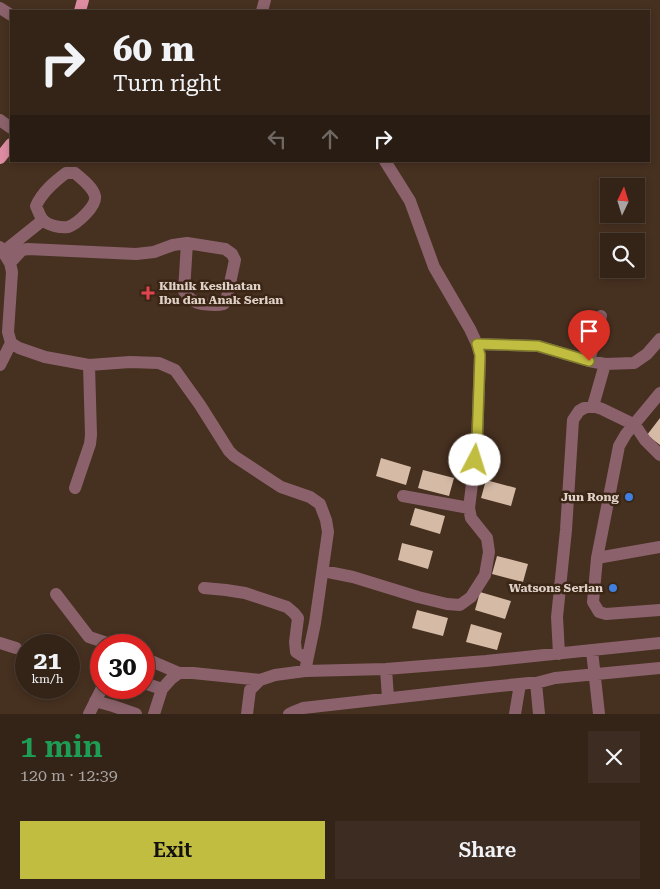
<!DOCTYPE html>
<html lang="en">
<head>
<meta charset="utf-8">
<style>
	:root { --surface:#342418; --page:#3c2c21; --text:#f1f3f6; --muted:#a9a4a2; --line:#4e4137; --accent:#c1bd40 }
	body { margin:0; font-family:"Roboto Serif",serif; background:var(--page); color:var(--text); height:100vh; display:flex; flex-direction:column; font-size:19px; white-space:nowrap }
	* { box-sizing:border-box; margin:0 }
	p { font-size:16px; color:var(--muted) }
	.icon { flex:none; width:28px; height:28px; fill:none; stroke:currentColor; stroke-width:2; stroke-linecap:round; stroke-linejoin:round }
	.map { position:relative; height:714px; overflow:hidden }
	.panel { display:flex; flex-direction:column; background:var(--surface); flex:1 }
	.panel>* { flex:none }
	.banner { position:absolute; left:10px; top:10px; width:640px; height:152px; border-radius:0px; box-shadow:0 2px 8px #0003,0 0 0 1px var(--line); background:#342418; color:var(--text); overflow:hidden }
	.needle { width:32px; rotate:4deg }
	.fabs { position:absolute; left:600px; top:178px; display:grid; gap:10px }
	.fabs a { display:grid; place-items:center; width:45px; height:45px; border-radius:0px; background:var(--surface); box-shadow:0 2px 8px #0003,0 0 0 1px var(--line); font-size:25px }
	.speed { position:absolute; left:15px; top:634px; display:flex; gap:10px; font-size:25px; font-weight:700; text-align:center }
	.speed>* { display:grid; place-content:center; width:65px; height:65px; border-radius:50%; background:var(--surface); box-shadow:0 2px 8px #0003,0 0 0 1px var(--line); line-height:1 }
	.speed small { font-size:12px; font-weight:400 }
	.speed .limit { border:8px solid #d22; background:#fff; color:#111 }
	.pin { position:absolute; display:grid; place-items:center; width:42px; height:42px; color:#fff; margin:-51px -21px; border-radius:50% 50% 50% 0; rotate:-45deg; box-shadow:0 0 5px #0007 }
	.pin .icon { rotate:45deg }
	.me { position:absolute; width:55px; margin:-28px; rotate:5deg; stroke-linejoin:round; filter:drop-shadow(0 0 4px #0008) }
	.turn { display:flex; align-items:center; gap:18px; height:105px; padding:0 20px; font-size:22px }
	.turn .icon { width:65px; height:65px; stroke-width:2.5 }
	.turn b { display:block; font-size:35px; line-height:42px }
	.lanes { display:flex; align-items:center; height:48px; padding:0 20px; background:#0003; justify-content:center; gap:25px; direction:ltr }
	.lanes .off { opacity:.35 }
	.round { display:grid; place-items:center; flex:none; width:52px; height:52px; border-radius:0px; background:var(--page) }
	.summary { display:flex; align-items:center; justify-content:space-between; height:85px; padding:0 20px }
	h1 { font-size:30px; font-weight:600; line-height:38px; color:#1e9e55 }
	.cta { display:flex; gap:10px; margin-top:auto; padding:10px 20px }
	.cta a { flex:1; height:58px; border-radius:0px; background:var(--accent); color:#111; font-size:20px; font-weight:600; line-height:58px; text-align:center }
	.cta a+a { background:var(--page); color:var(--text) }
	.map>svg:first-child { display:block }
	.building { fill:#d5baa6 }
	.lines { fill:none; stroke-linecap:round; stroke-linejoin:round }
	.minor { stroke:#8b626c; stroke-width:12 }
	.major { stroke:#de8ca1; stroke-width:12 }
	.route-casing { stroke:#7d7b2a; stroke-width:12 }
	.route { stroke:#c1bd40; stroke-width:9 }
	.health-dot { fill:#e0444e; stroke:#3b2616; stroke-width:2 }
	.shop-dot { fill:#3f7fe0; stroke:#3b2616; stroke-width:2 }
	.labels { text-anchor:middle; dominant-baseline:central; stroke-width:5; stroke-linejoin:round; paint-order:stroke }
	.poi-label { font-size:12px; font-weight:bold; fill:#dfd1c7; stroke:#3b2616; text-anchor:end }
</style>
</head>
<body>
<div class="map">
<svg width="660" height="714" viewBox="0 0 660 714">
	<rect width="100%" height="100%" fill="#463020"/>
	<path class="building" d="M660,418V445L647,435Z
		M381,458L411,467L406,485L376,476Z
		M423,470L454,478L449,496L418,488Z
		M486,480L516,488L511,506L481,498Z
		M415,508L445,516L440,534L410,525Z
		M402,543L433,551L428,569L398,560Z
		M497,556L528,564L523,582L492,574Z
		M480,592L511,601L505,619L475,610Z
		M417,610L448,618L443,636L412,628Z
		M471,624L502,633L497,650L466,642Z"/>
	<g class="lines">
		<path class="minor" d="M0,8L11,15
			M262,11L265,0
			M0,120L11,128
			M66,173H75C82,179 93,187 95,196C97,206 77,224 68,227C61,228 49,226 43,220C40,217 38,210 36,206C42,192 54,182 66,173Z
			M0,247L10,263L12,272L8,332L11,343L19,348L45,357L89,365L130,362L159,363L175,370L200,405L229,451L234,456L281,487L310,497L320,504L326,520L328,532L315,623L305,671
			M3,252L43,220
			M10,263L22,250L28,249L136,254L154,252L173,245L187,243L225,249L232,254L235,260L227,297L224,304C216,306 199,305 192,300C189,298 186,295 184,291L187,243
			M477,344L538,346L589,361L605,364L593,406
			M589,361L601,316
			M605,364L634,363L647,354L660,339
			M0,365L11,343
			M660,393L626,434L619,446L597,558L593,602L599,612L606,614L660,610
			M75,488L90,444L91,435L89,365
			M403,496L469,508
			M597,558L660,547
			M323,571L353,577L418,597L447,604L460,605L471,597L485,575L489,552L487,538L471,518L469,508L477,444L480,355L477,344L470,329L434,267L410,201L385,161
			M204,588L226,590L245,593L287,607L294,613L298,618L295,642L296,652L307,659
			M56,594L89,637L113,645
			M0,643L16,648
			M592,651L599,714
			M559,654L557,617L566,530L573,420L579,411L584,408L593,406L602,409L635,425L645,440L660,455
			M144,658L179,673
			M386,669L388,698
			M144,683L162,689
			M536,683L539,714
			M95,701L113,706L136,714
			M89,714L102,688
			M154,714L162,689L171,679L179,673H193L260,680L275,675L305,671L386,669L486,661L660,643
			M247,714L250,690L260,680
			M289,714L293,712L303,708L490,687L529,683H536L555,678L660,668
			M515,714L520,684"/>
		<path class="major" d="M80,11L83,0
			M0,158L11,144"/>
	</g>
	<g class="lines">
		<g class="route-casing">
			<path id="route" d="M475,460L477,444L480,355L477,344L538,346L589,361"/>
		</g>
		<use href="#route" class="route"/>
	</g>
	<path class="health-dot" d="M145.5 285.5h5v5h5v5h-5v5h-5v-5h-5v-5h5z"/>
	<g class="shop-dot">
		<circle cx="629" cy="497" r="5"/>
		<circle cx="613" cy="588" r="5"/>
	</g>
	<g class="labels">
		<g class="poi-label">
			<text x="159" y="286" text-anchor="start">Klinik Kesihatan<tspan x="159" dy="14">Ibu dan Anak Serian</tspan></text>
			<text x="619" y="497">Jun Rong</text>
			<text x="603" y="588">Watsons Serian</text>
		</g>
	</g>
</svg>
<div class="fabs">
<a><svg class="needle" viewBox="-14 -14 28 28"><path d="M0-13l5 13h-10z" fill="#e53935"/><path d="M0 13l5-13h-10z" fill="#a9a4a2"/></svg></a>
<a><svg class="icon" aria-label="search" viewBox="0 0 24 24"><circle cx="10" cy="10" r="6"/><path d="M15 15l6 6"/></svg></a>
</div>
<div class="speed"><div>21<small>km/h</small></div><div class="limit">30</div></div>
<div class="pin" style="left:589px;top:361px;background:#d93025"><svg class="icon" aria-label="arrive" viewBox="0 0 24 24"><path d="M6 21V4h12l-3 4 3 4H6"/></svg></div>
<svg class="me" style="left:475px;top:460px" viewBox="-20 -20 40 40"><circle r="19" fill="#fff"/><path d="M0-13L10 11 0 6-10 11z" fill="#c1bd40"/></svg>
<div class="banner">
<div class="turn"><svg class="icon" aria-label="right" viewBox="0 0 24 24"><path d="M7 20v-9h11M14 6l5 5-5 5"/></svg><div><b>60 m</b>Turn right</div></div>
<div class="lanes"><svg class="icon off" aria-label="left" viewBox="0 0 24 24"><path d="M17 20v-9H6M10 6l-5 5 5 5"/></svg><svg class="icon off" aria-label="ahead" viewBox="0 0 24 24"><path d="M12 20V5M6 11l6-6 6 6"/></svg><svg class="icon" aria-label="right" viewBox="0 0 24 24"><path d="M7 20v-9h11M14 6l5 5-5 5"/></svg></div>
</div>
</div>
<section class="panel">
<div class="summary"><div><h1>1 min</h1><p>120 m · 12:39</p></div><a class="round"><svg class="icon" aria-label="close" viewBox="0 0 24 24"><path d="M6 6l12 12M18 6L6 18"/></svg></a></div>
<div class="cta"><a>Exit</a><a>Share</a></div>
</section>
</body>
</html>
